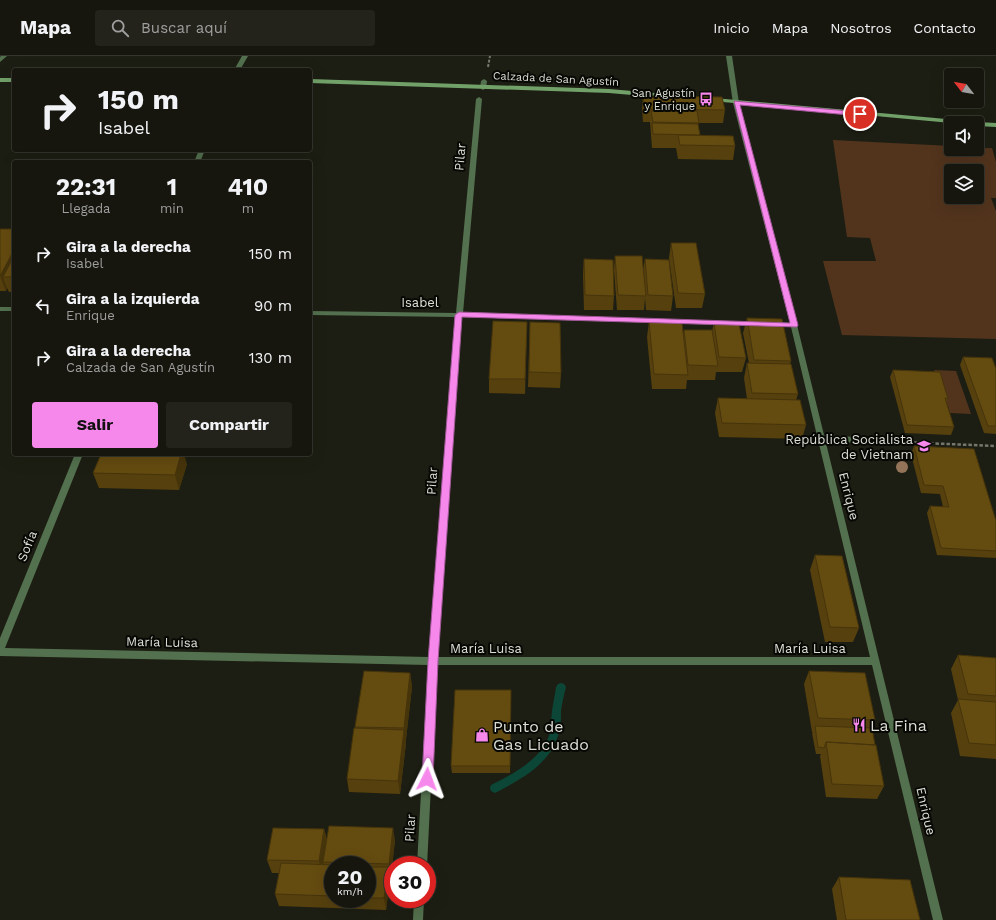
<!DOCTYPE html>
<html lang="es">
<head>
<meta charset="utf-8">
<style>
	:root { --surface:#16160e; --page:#23231c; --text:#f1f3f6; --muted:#9e9f9e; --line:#35352e; --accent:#f788eb }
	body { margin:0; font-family:"Work Sans",sans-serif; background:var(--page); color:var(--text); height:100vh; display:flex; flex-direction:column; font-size:15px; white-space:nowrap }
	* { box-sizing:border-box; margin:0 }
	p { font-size:13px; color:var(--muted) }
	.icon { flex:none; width:22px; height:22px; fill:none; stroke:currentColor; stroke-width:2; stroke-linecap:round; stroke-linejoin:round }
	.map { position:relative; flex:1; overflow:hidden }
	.drawer { position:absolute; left:12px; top:104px; width:300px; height:296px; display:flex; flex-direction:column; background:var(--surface); border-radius:4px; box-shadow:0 4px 16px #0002,0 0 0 1px var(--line) }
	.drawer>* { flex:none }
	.guide { position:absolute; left:12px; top:12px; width:300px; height:84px; border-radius:4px; box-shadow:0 4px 16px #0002,0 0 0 1px var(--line); background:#16160e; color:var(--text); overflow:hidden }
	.needle { width:26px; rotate:301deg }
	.buttons { position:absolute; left:944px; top:12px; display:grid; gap:8px }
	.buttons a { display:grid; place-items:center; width:40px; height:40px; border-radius:4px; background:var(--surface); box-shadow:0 4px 16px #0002,0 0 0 1px var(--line); font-size:20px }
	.speed { position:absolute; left:324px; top:800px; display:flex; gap:8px; font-size:20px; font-weight:700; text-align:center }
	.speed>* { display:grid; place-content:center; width:52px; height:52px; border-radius:50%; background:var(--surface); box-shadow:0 4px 16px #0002,0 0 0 1px var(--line); line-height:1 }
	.speed small { font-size:10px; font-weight:400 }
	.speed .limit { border:6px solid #d22; background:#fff; color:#111 }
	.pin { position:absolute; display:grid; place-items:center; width:34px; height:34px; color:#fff; margin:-17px; border:2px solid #fff; border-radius:50%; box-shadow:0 1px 4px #0007 }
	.me { position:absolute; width:44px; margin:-22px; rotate:3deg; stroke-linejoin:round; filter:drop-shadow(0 0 3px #0008) }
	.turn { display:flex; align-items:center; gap:14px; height:84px; padding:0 20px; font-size:18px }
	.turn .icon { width:52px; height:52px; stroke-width:2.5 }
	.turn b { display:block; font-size:28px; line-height:34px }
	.eta { display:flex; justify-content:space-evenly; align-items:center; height:68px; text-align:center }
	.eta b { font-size:24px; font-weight:700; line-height:28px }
	.action { display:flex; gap:8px; margin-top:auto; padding:8px 20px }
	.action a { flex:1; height:46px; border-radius:4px; background:var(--accent); color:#111; font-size:16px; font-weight:700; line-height:46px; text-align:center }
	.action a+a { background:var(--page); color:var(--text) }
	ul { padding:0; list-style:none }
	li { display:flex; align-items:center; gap:12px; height:52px; padding:0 20px }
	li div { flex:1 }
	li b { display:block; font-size:15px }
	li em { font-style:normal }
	header { display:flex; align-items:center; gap:24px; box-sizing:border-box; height:56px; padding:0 20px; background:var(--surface); border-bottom:1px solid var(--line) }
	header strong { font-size:19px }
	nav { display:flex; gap:22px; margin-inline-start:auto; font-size:14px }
	.search { width:280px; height:36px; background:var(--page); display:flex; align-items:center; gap:10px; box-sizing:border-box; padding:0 14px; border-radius:4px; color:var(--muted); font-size:15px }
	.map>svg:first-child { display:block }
	.green { fill:#52341d; fill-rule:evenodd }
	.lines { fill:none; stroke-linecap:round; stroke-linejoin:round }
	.stream { fill:#0c4636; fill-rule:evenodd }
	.path-far1 { stroke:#75766c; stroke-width:2; stroke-dasharray:3 1.5; stroke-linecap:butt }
	.path { stroke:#75766c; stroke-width:2.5; stroke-dasharray:3.5 2; stroke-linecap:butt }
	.lane { fill:#53714e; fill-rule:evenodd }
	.street { fill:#53714e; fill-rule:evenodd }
	.secondary { fill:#71a169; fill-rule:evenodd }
	.tree { fill:#947458 }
	.wall { fill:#56400e; fill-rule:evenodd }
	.shaded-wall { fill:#46340b }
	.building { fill:#644b10; stroke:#46340b }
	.route { fill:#f788eb; stroke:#a15899 }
	.labels { text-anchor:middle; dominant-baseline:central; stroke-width:4; stroke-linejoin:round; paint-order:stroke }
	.far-street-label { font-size:11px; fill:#ddded6; stroke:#070804 }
	.far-poi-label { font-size:11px; fill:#ddded6; stroke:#070804; text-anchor:end }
	.street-label { font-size:13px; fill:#ddded6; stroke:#070804 }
	.poi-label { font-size:13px; fill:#ddded6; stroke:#070804; text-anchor:end }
	.near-poi-label { font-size:16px; fill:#ddded6; stroke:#070804; text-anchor:start }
</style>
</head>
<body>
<header>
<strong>Mapa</strong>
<div class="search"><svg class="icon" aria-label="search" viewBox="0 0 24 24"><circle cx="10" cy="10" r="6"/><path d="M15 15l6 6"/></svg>Buscar aquí</div>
<nav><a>Inicio</a><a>Mapa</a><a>Nosotros</a><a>Contacto</a></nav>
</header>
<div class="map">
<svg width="996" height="864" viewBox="0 0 996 864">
	<rect width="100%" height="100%" fill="#1d1e13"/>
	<path class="green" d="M833,84L951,90V93L992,92L996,106V142H991L996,155V283L842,279L823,205H876L870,182L847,181ZM951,115H977V141H951Z
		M934,314L956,315L971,358L950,357L948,350H945Z"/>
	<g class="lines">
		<path class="stream" d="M561,627L564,628L566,631C564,639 562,647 561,655C561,664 561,672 558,680C549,708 523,722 499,735L495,737L491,735L490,732L491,729C513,718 540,704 549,680C551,672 551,664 552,655C553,647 555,639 556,631L558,628Z"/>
		<path class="path-far1" d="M488,11L490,0"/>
		<path class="path" d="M875,385L996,390"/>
		<path class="lane" d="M821,379L856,381L860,384L856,387L821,385L817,382Z"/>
		<path class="street" d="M1,0H7L0,6V1Z
			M242,0H248L240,14H234Z
			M726,0H732L739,47L797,269L943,864H933L872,609H437L427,810L417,809L428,609L0,600V582L75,398H83L5,592L429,601L455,261L310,259V255L456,257L476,43L479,41L482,43L463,257L755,266L758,268L755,270L462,261L438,601H870L791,271H773L770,269L773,267H790L733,47Z
			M484,23L487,25L486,32L483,34L480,32L481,25Z
			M199,94H205L200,106H194Z
			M0,251H14V255H0Z
			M414,843H424L423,864H413Z"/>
		<path class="secondary" d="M0,22H14V26H0Z
			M310,23L609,33L678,39L681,41L678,43L609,37L310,27Z
			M714,42L968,65L971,67H951L712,45L711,44Z
			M977,66L996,67V71L977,70V67H975Z"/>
	</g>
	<circle class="tree" cx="902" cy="411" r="6"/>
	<path class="wall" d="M643,40L725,54L723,67H699L698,68L700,80L735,90L733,104L678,103L676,92H652L650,66H643L642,53Z
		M0,173H14V236H9L7,232L6,235H0Z
		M671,187L705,238L702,252H676L669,202Z
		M615,200L643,215L645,203L673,240L671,255L646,254L645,242L644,254H617L614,214Z
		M584,203L614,240L613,254H584L583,218Z
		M747,262L791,305L790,308L798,338L796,344L806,369L802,383L719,381L715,357L718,342L747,343L744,322L747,307H749L743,277Z
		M527,266L525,338L489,337V323Z
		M530,266L561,317L560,332L528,331Z
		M649,266L683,279L684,274L712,275L714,267L746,302L742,316H716L715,324H687L686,333H652L647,281Z
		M963,301L996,313V378L984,377L960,309Z
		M893,314L948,343L946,347L954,371L951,379L905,377L890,321Z
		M914,390L996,465V502L937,499L927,457L930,450L943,451L940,438L921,437L911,398Z
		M187,408L179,434L99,432L93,417Z
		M815,499L859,572L853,586H825L810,514Z
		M958,599L996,602V703L960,700L951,657L958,644L951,613Z
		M809,615L875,664L871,672L884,730L877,743L826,741L820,700L821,698H816L812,677L813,676H812L804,628Z
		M410,617L412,631L406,683V687L400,738L349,736L347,723L355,671Z
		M511,634L510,717H452L451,710Z
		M324,773L327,783L395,784L391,820H389L390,824L386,854L279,850L275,838L279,817H272L267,804ZM333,809H367V843H333Z
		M839,821L920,864H837L832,833Z"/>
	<path class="shaded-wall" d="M14,194V219L3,221L7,232L6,235L0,220Z
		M181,398H184L187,408L179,434L175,419Z
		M410,617L412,631L406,683V687L400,738L398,725L404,676V672Z
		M393,772L395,784L391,820L389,808Z
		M324,773L327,785L323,806L324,809L322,818L319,805Z
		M388,811L390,824L386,854L384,842Z"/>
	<path class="building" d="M643,40L722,41L725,54L645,53Z
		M651,55H697L699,67L653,66Z
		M652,67L698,68L700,79L653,78Z
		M678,79L733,80L735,90L680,89Z
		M0,173H14V194L0,220Z
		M671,187H696L705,238L678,237Z
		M14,200V221H3Z
		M615,200H642L646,240L618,239Z
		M584,203L613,204L614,240L585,239Z
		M645,203L669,204L673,240L648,239Z
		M747,262L782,263L791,305L754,304Z
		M493,265L527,266L525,323H489Z
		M530,266L560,267L561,317L529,316Z
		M649,266L682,267L688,319L654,318Z
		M714,267L739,268L746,302L719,301Z
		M684,274H712L718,310L688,309Z
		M963,301L992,302L996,313V370H988Z
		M747,307L791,308L798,338L752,337Z
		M893,314L940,316L948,343L945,342L954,371L907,369Z
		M718,342L800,344L806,369L722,367Z
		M914,390L974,393L996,465V495L941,492L930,450L949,451L943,430L924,429Z
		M101,398H181L175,419L93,417Z
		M815,499L842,500L859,572L830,571Z
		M958,599L996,602V640L968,638Z
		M364,615L410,617L404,672L355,671Z
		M809,615L865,617L875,664L818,662Z
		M455,634H511L510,710H451Z
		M958,643L996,646V689L969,687Z
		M815,670L872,672L875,689L826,686L824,692L818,691Z
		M354,672L404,674L398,725L347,723Z
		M826,686L876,689L884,730L832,728Z
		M329,770L393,772L389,808L323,806Z
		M273,772L324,773L319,805L267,804Z
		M281,807L333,809V840L275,838Z
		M367,811H388L384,842H367Z
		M839,821L910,824L920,864H846Z"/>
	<path class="route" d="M734,45L860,56L863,58L860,60L740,49L798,269L797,271L462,261L438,605L433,723L431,727L427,729L423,727L422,723L428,605L455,259L459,256L790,267Z"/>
	<defs>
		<g id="bus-bare" transform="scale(1.08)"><path d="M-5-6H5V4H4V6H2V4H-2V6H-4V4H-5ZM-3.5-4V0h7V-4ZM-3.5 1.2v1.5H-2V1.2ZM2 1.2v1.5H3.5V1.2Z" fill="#f788eb" stroke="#070804" stroke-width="2.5" paint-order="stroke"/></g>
		<g id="school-bare" transform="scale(1.08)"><path d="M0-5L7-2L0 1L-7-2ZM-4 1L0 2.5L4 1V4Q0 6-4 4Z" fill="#f788eb" stroke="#070804" stroke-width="2.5" paint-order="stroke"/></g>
		<g id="restaurant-bare" transform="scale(1.08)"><path d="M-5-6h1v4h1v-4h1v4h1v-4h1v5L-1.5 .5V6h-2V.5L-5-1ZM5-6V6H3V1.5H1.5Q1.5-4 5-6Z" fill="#f788eb" stroke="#070804" stroke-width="2.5" paint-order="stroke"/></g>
		<g id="shop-bare" transform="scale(1.08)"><path d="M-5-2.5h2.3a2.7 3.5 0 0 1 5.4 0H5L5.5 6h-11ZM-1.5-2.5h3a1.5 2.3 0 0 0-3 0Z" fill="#f788eb" stroke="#070804" stroke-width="2.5" paint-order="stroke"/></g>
	</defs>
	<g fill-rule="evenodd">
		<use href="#bus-bare" x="706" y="43"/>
		<use href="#school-bare" x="924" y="390"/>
		<use href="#restaurant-bare" x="859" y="669"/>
		<use href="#shop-bare" x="482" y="679"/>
	</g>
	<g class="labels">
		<g class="far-street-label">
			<text transform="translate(556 23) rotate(3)">Calzada de San Agustín</text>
		</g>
		<g class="far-poi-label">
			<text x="695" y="37">San Agustín<tspan x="695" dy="13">y Enrique</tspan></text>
		</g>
		<g class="street-label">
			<text transform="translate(460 101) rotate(-85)">Pilar</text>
			<text x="420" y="246">Isabel</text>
			<text transform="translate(432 425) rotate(-86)">Pilar</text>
			<text transform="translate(849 440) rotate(76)">Enrique</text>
			<text transform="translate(27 490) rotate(-68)">Sofía</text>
			<text transform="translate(162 586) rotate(1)">María Luisa</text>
			<text x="486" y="592">María Luisa</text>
			<text x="810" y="592">María Luisa</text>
			<text transform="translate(926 755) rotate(77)">Enrique</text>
			<text transform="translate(410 772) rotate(-86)">Pilar</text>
		</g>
		<g class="poi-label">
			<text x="913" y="383">República Socialista<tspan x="913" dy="15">de Vietnam</tspan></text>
		</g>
		<g class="near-poi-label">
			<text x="870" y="669">La Fina</text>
			<text x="493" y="670">Punto de<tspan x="493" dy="18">Gas Licuado</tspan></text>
		</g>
	</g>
</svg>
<div class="buttons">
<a><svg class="needle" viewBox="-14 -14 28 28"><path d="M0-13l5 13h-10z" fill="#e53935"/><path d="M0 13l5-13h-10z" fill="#9e9f9e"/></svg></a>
<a><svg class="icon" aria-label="sound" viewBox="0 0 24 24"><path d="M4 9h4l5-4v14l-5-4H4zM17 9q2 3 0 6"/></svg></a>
<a><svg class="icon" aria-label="layers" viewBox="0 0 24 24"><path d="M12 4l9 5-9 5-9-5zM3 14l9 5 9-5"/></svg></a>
</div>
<div class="speed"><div>20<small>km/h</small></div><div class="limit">30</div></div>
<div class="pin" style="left:860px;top:58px;background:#d93025"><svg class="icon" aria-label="arrive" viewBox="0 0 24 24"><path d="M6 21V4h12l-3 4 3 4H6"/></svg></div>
<svg class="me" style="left:427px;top:723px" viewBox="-20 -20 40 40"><path d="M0-17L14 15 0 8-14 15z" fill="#f788eb" stroke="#fff" stroke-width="4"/></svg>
<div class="guide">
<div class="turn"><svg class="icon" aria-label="right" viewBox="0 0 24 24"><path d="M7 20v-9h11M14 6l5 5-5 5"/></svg><div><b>150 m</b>Isabel</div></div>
</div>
<section class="drawer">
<div class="eta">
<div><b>22:31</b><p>Llegada</p></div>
<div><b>1</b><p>min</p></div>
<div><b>410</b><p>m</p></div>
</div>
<ul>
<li><svg class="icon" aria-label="right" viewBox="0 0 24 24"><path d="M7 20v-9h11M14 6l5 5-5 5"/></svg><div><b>Gira a la derecha</b><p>Isabel</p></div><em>150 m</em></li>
<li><svg class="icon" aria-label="left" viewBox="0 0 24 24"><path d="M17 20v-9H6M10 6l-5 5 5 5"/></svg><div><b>Gira a la izquierda</b><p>Enrique</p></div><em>90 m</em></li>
<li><svg class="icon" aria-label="right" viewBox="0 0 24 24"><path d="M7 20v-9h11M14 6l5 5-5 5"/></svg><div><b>Gira a la derecha</b><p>Calzada de San Agustín</p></div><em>130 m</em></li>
</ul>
<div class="action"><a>Salir</a><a>Compartir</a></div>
</section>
</div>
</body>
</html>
